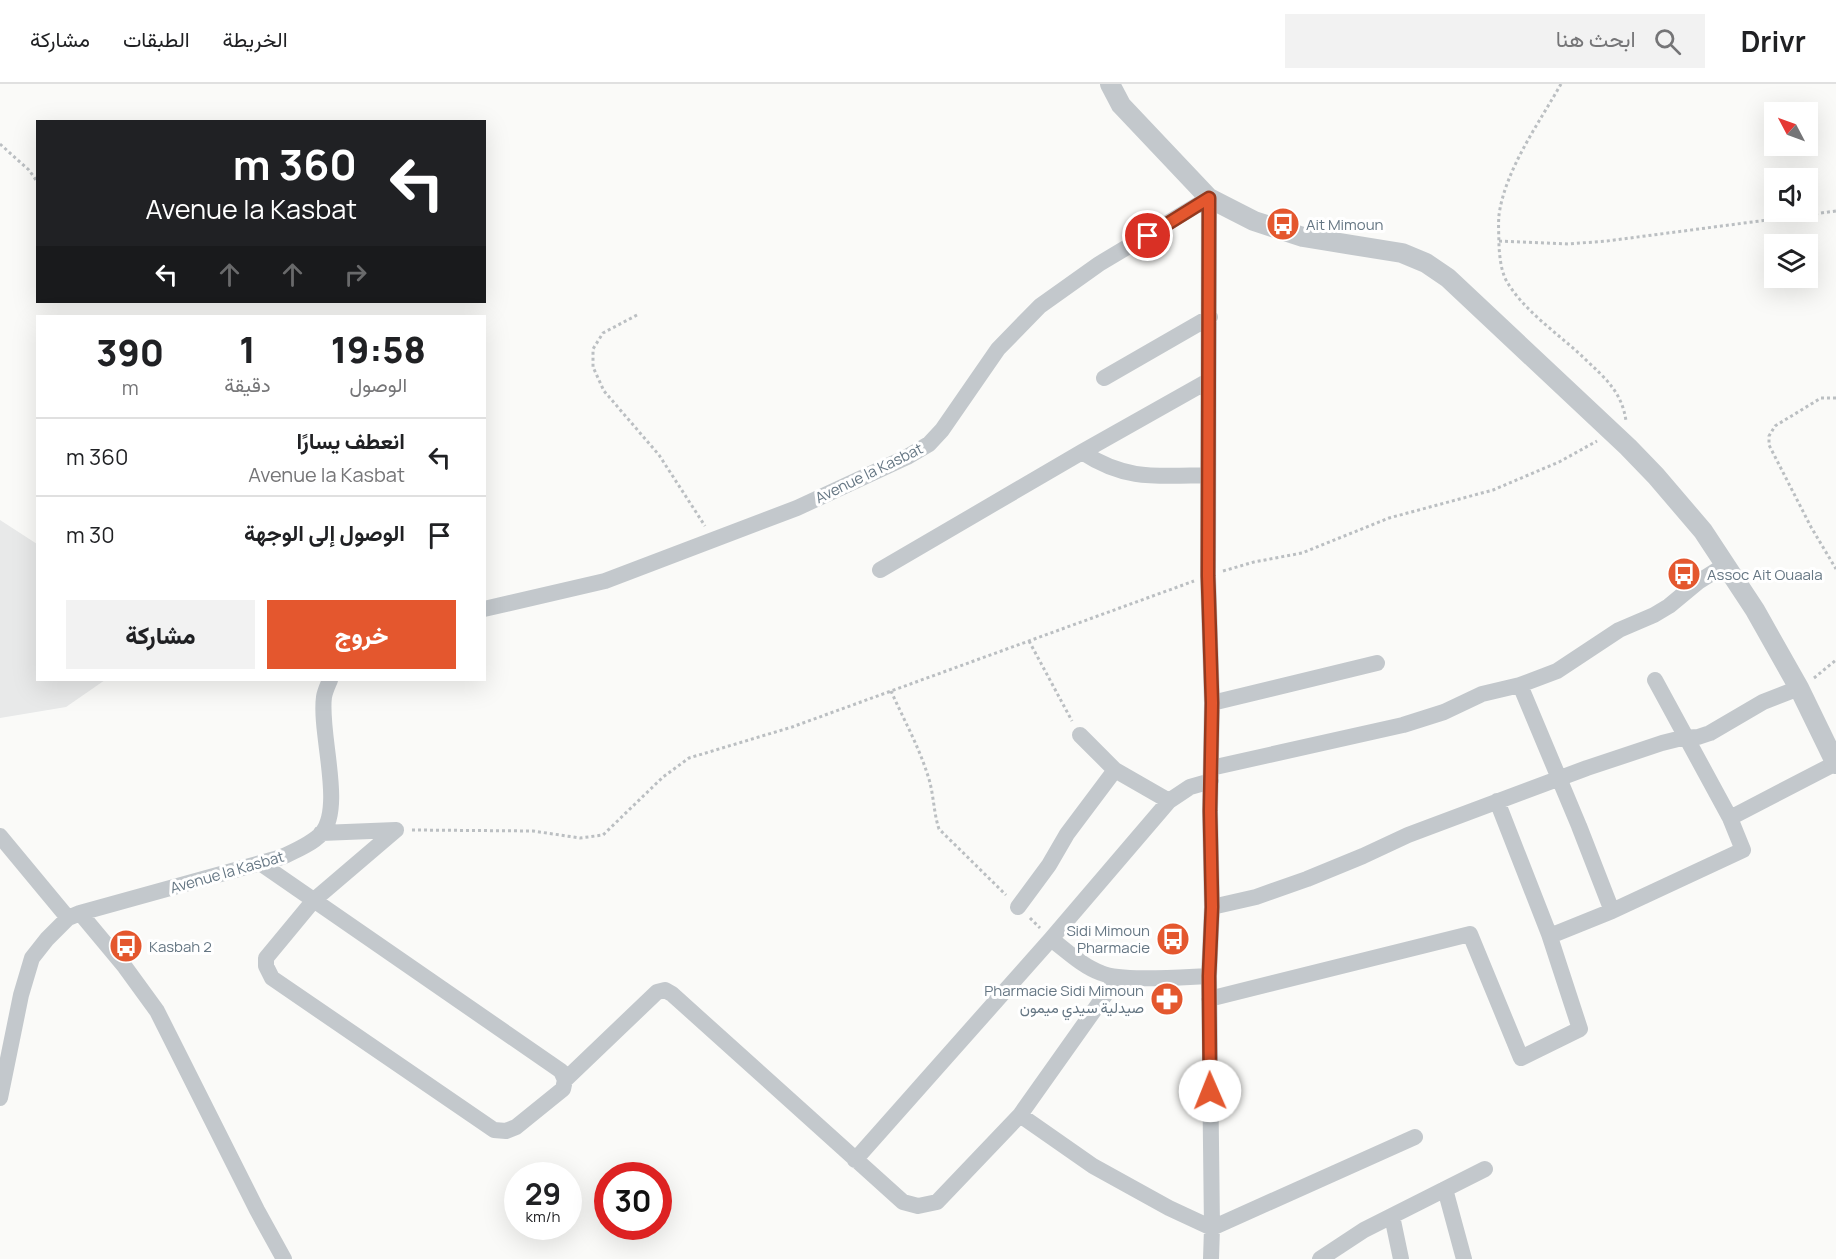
<!DOCTYPE html>
<html lang="ar">
<head>
<meta charset="utf-8">
<style>
	:root { --surface:#fff; --page:#f2f2f2; --text:#202124; --muted:#757577; --line:#e0e0e0; --accent:#e4572e }
	body { margin:0; font-family:Manrope,Vazirmatn,sans-serif; background:var(--page); color:var(--text); direction:rtl; height:100vh; display:flex; flex-direction:column; font-size:22px; white-space:nowrap }
	* { box-sizing:border-box; margin:0 }
	p { font-size:20px; color:var(--muted) }
	.icon { flex:none; width:33px; height:33px; fill:none; stroke:currentColor; stroke-width:2; stroke-linecap:round; stroke-linejoin:round }
	.map { position:relative; flex:1; overflow:hidden; direction:ltr }
	.panel { position:absolute; left:36px; top:231px; width:450px; height:366px; display:flex; flex-direction:column; background:var(--surface); border-radius:0px; box-shadow:0 6px 24px #0002; direction:rtl }
	.panel>* { flex:none }
	.top-card { position:absolute; left:36px; top:36px; width:450px; height:183px; border-radius:0px; box-shadow:0 6px 24px #0002; direction:rtl; background:#202124; color:#fff; overflow:hidden }
	.needle { width:39px; rotate:311deg }
	.tools { position:absolute; left:1764px; top:18px; display:grid; gap:12px }
	.tools a { display:grid; place-items:center; width:54px; height:54px; border-radius:0px; background:var(--surface); box-shadow:0 6px 24px #0002; font-size:30px }
	.speed { position:absolute; left:504px; top:1078px; display:flex; gap:12px; font-size:30px; font-weight:700; text-align:center }
	.speed>* { display:grid; place-content:center; width:78px; height:78px; border-radius:50%; background:var(--surface); box-shadow:0 6px 24px #0002; line-height:1 }
	.speed small { font-size:15px; font-weight:400 }
	.speed .limit { border:9px solid #d22; background:#fff; color:#111 }
	.pin { position:absolute; display:grid; place-items:center; width:51px; height:51px; color:#fff; margin:-26px; border:3px solid #fff; border-radius:50%; box-shadow:0 2px 6px #0007 }
	.me { position:absolute; width:66px; margin:-33px; rotate:359deg; stroke-linejoin:round; filter:drop-shadow(0 0 4px #0008) }
	.turn { display:flex; align-items:center; gap:21px; height:126px; padding:0 30px; font-size:27px }
	.turn .icon { width:78px; height:78px; stroke-width:2.5 }
	.turn b { display:block; font-size:42px; line-height:51px }
	.lanes { display:flex; align-items:center; height:57px; padding:0 30px; background:#0003; justify-content:center; gap:30px; direction:ltr }
	.lanes .off { opacity:.35 }
	.eta { display:flex; justify-content:space-evenly; align-items:center; height:102px; text-align:center }
	.eta b { font-size:36px; font-weight:800; line-height:42px }
	.primary-button { display:flex; gap:12px; margin-top:auto; padding:12px 30px }
	.primary-button a { flex:1; height:69px; border-radius:0px; background:var(--accent); color:#fff; font-size:24px; font-weight:800; line-height:69px; text-align:center }
	.primary-button a+a { background:var(--page); color:var(--text) }
	ul { padding:0; list-style:none }
	li { display:flex; align-items:center; gap:18px; height:78px; padding:0 30px; border-top:2px solid var(--line) }
	li div { flex:1 }
	li b { display:block; font-size:22px }
	li em { font-style:normal }
	header { display:flex; align-items:center; gap:36px; box-sizing:border-box; height:84px; padding:0 30px; background:var(--surface); border-bottom:2px solid var(--line) }
	header strong { font-size:28px }
	nav { display:flex; gap:33px; margin-inline-start:auto; font-size:21px }
	.search { width:420px; height:54px; background:var(--page); display:flex; align-items:center; gap:15px; box-sizing:border-box; padding:0 21px; border-radius:0px; color:var(--muted); font-size:22px }
	.map>svg:first-child { display:block }
	.built { fill:#e8e9e9 }
	.lines { fill:none; stroke-linecap:round; stroke-linejoin:round }
	.path { stroke:#bbbfc2; stroke-width:3; stroke-dasharray:3 3; stroke-linecap:butt }
	.minor { stroke:#c3c8cc; stroke-width:16 }
	.tertiary { stroke:#c3c8cc; stroke-width:20 }
	.route-casing { stroke:#94391e; stroke-width:15 }
	.route { stroke:#e4572e; stroke-width:10 }
	.labels { text-anchor:middle; dominant-baseline:central; stroke-width:6; stroke-linejoin:round; paint-order:stroke }
	.poi-label { font-size:15px; fill:#657683; stroke:#fff; text-anchor:start }
	.street-label { font-size:15px; fill:#657683; stroke:#fff }
</style>
</head>
<body>
<header>
<strong>Drivr</strong>
<div class="search"><svg class="icon" aria-label="search" viewBox="0 0 24 24"><circle cx="10" cy="10" r="6"/><path d="M15 15l6 6"/></svg>ابحث هنا</div>
<nav><a>الخريطة</a><a>الطبقات</a><a>مشاركة</a></nav>
</header>
<div class="map">
<svg width="1836" height="1175" viewBox="0 0 1836 1175">
	<rect width="100%" height="100%" fill="#fafaf8"/>
	<path class="built" d="M0,436L37,460L38,596H105L66,623L0,634Z"/>
	<g class="lines">
		<path class="path" d="M1561,0C1539,39 1505,86 1499,131C1498,141 1499,153 1499,163C1500,175 1501,187 1507,198C1526,229 1559,250 1585,275C1605,294 1622,308 1626,337
			M0,60L29,86L38,99
			M1499,157L1568,160L1607,157L1836,127
			M637,231L603,249L593,265V283L604,307L659,371L705,442
			M1836,314H1821L1775,342L1769,352V361L1811,443L1836,485
			M1223,487L1254,478L1302,469L1389,434L1493,406L1559,378L1597,357
			M1029,557L1072,637
			M1814,594L1836,576
			M891,607C903,634 918,661 927,689C934,708 933,727 939,745L1006,811
			M412,746L533,747L580,754L603,751L663,693L689,674L792,643L1194,497
			M1030,834L1040,844"/>
		<path class="minor" d="M1209,114L1208,492L1212,619L1210,727L1212,823L1209,892L1212,1144L1211,1175
			M1104,294L1210,233
			M1082,368C1126,397 1157,392 1208,391
			M880,486L1082,368L1208,297
			M484,525L605,497L797,424L907,373L929,360L942,346L998,265L1040,222L1099,180L1209,114
			M1520,601L1579,742L1612,827
			M1212,619L1377,579
			M1080,651L1115,686L1169,717
			M1211,684L1403,641L1444,628L1482,610L1520,601L1557,587L1619,546L1654,531L1669,522L1698,498L1725,481
			M1730,734L1836,679
			M321,749L396,746
			M0,752L68,834
			M260,779L561,987L565,996L563,1005L516,1043L506,1047L494,1046L272,894L266,882V874L314,816L396,746
			M1018,823L1049,781L1067,750L1115,686
			M1212,823L1256,813L1307,795L1363,772L1408,751L1587,684L1662,659L1682,654L1698,653L1710,649L1763,618L1799,604
			M80,829L125,883L157,927L257,1126L284,1175
			M1550,852L1612,827L1743,766L1730,734L1655,596
			M1051,855C1067,867 1082,882 1101,889C1122,898 1183,893 1209,892
			M1209,915L1470,850L1521,974L1580,945L1549,850L1497,717
			M565,996L657,908L665,906L672,910L903,1118L918,1122L937,1118L1020,1031L1117,894
			M0,1014L21,911L32,874L47,855L68,834L80,829L282,773C295,767 312,760 322,749C344,722 319,649 324,613C325,607 328,601 330,596
			M1020,1031L1093,1082L1169,1124L1212,1144L1415,1053
			M855,1076L1051,855L1169,717L1190,703L1211,697
			M1445,1105L1464,1175
			M1392,1132L1401,1175
			M1320,1175L1364,1146L1485,1085"/>
		<path class="tertiary" d="M1110,0L1121,21L1209,114L1254,137L1303,153L1402,169L1426,179L1448,194L1628,363L1656,392L1703,447L1755,526L1799,604L1836,680"/>
	</g>
	<g class="lines">
		<g class="route-casing">
			<path id="route" d="M1148,152L1209,114L1208,492L1212,619L1210,727L1212,823L1209,892L1210,1007"/>
		</g>
		<use href="#route" class="route"/>
	</g>
	<defs>
		<g id="bus-disc" transform="scale(1.725)"><circle r="9.5" fill="#e4572e" stroke="#fff"/><path d="M-5-6H5V4H4V6H2V4H-2V6H-4V4H-5ZM-3.5-4V0h7V-4ZM-3.5 1.2v1.5H-2V1.2ZM2 1.2v1.5H3.5V1.2Z" fill="#fff"/></g>
		<g id="pharmacy-disc" transform="scale(1.725)"><circle r="9.5" fill="#e4572e" stroke="#fff"/><path d="M-2-6h4v4h4v4h-4v4h-4v-4h-4v-4h4Z" fill="#fff"/></g>
	</defs>
	<g fill-rule="evenodd">
		<use href="#bus-disc" x="1283" y="140"/>
		<use href="#bus-disc" x="1684" y="490"/>
		<use href="#bus-disc" x="1173" y="855"/>
		<use href="#bus-disc" x="126" y="862"/>
		<use href="#pharmacy-disc" x="1167" y="915"/>
	</g>
	<g class="labels">
		<g class="poi-label">
			<text x="1306" y="140">Ait Mimoun</text>
			<text x="1707" y="490">Assoc Ait Ouaala</text>
			<text x="1150" y="846" text-anchor="end">Sidi Mimoun<tspan x="1150" dy="17">Pharmacie</tspan></text>
			<text x="149" y="862">Kasbah 2</text>
			<text x="1144" y="906" text-anchor="end">Pharmacie Sidi Mimoun<tspan x="1144" dy="17">صيدلية سيدي ميمون</tspan></text>
		</g>
		<g class="street-label">
			<text transform="translate(869 389) rotate(-26)">Avenue la Kasbat</text>
			<text transform="translate(227 788) rotate(-16)">Avenue la Kasbat</text>
		</g>
	</g>
</svg>
<div class="tools">
<a><svg class="needle" viewBox="-14 -14 28 28"><path d="M0-13l5 13h-10z" fill="#e53935"/><path d="M0 13l5-13h-10z" fill="#757577"/></svg></a>
<a><svg class="icon" aria-label="sound" viewBox="0 0 24 24"><path d="M4 9h4l5-4v14l-5-4H4zM17 9q2 3 0 6"/></svg></a>
<a><svg class="icon" aria-label="layers" viewBox="0 0 24 24"><path d="M12 4l9 5-9 5-9-5zM3 14l9 5 9-5"/></svg></a>
</div>
<div class="speed"><div>29<small>km/h</small></div><div class="limit">30</div></div>
<div class="pin" style="left:1148px;top:152px;background:#d93025"><svg class="icon" aria-label="arrive" viewBox="0 0 24 24"><path d="M6 21V4h12l-3 4 3 4H6"/></svg></div>
<svg class="me" style="left:1210px;top:1007px" viewBox="-20 -20 40 40"><circle r="19" fill="#fff"/><path d="M0-13L10 11 0 6-10 11z" fill="#e4572e"/></svg>
<div class="top-card">
<div class="turn"><svg class="icon" aria-label="left" viewBox="0 0 24 24"><path d="M17 20v-9H6M10 6l-5 5 5 5"/></svg><div><b>360 m</b>Avenue la Kasbat</div></div>
<div class="lanes"><svg class="icon" aria-label="left" viewBox="0 0 24 24"><path d="M17 20v-9H6M10 6l-5 5 5 5"/></svg><svg class="icon off" aria-label="ahead" viewBox="0 0 24 24"><path d="M12 20V5M6 11l6-6 6 6"/></svg><svg class="icon off" aria-label="ahead" viewBox="0 0 24 24"><path d="M12 20V5M6 11l6-6 6 6"/></svg><svg class="icon off" aria-label="right" viewBox="0 0 24 24"><path d="M7 20v-9h11M14 6l5 5-5 5"/></svg></div>
</div>
<section class="panel">
<div class="eta">
<div><b>19:58</b><p>الوصول</p></div>
<div><b>1</b><p>دقيقة</p></div>
<div><b>390</b><p>m</p></div>
</div>
<ul>
<li><svg class="icon" aria-label="left" viewBox="0 0 24 24"><path d="M17 20v-9H6M10 6l-5 5 5 5"/></svg><div><b>انعطف يسارًا</b><p>Avenue la Kasbat</p></div><em>360 m</em></li>
<li><svg class="icon" aria-label="arrive" viewBox="0 0 24 24"><path d="M6 21V4h12l-3 4 3 4H6"/></svg><div><b>الوصول إلى الوجهة</b></div><em>30 m</em></li>
</ul>
<div class="primary-button"><a>خروج</a><a>مشاركة</a></div>
</section>
</div>
</body>
</html>
